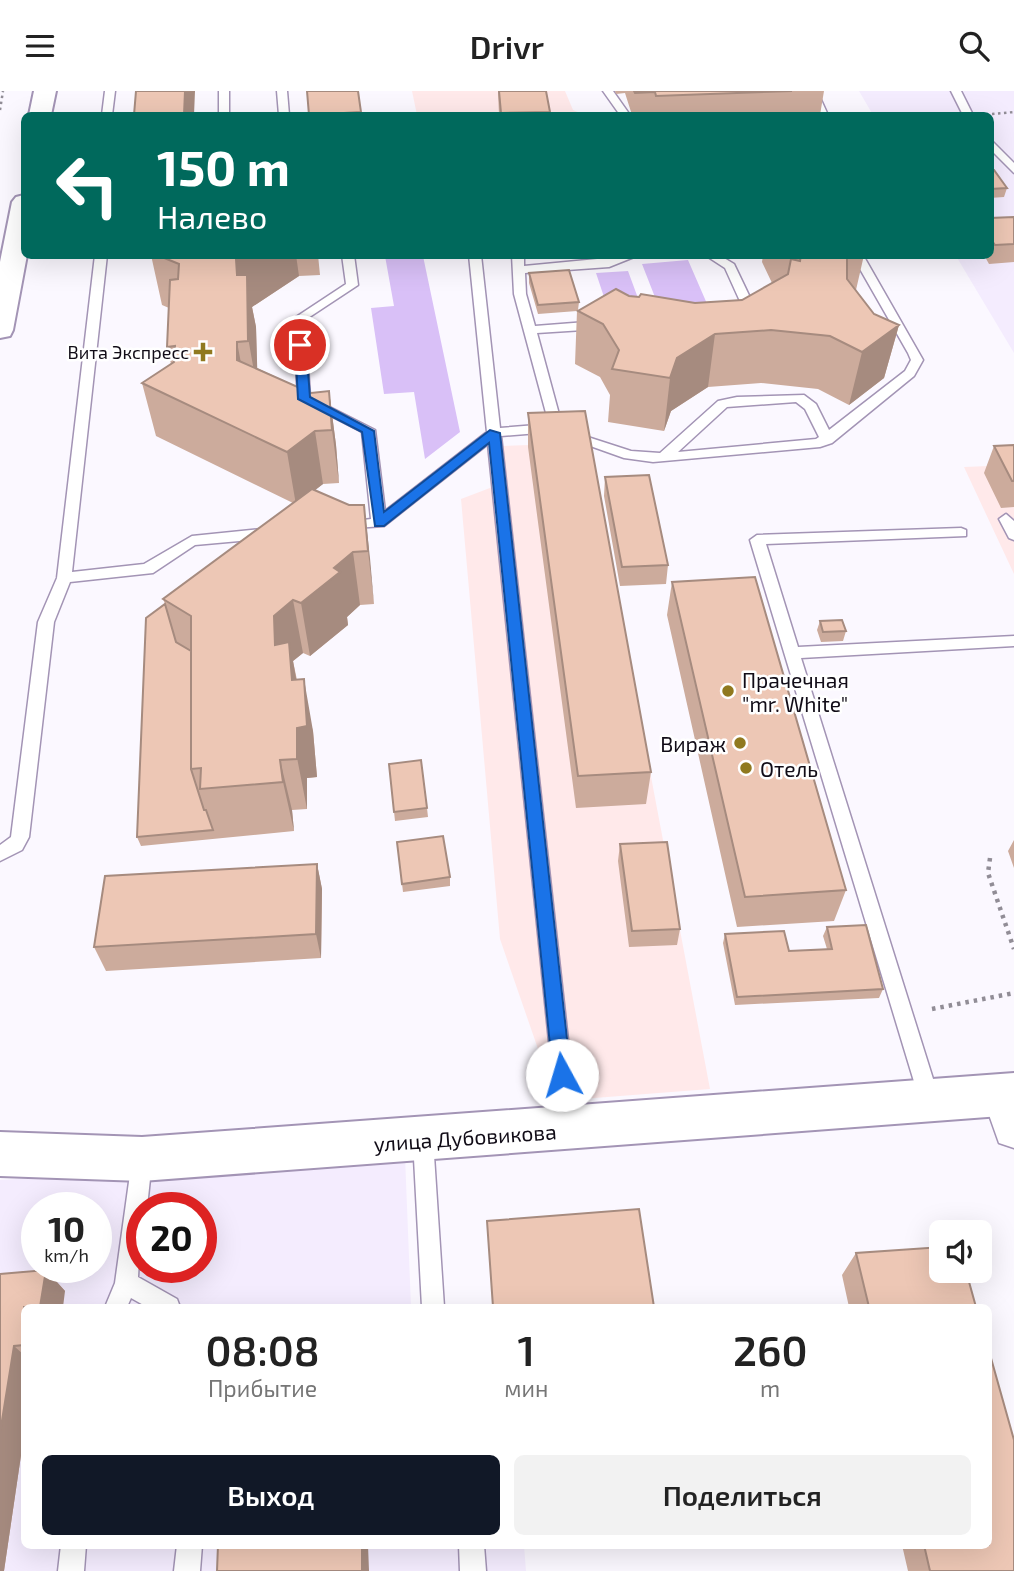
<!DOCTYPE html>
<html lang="ru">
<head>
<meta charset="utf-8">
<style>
	:root { --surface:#fff; --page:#f2f2f2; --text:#222; --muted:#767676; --accent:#111827 }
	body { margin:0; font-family:"Exo 2",sans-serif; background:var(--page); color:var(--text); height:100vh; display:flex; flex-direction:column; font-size:26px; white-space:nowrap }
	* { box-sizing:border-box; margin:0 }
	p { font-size:23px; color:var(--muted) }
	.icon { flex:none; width:38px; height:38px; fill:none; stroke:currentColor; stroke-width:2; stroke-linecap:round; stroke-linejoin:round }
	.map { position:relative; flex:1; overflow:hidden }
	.side { position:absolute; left:21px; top:1213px; width:971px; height:245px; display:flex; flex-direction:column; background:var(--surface); border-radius:10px; box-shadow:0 7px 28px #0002 }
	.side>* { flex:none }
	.banner { position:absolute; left:21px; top:21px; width:973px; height:147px; border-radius:10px; box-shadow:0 7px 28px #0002; background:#00695c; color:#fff; overflow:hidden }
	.controls { position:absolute; left:929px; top:1129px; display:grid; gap:14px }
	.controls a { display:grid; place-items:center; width:63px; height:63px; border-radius:10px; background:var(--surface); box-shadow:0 7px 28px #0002; font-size:35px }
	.speed { position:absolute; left:21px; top:1101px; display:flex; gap:14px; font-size:35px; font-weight:700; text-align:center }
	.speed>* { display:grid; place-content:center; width:91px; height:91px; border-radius:50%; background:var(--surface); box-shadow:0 7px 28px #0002; line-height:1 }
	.speed small { font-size:18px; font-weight:400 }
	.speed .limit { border:10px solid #d22; background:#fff; color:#111 }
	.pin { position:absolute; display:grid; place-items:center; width:60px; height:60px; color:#fff; margin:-30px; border:4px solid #fff; border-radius:50%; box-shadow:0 2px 7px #0007 }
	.me { position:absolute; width:77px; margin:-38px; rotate:354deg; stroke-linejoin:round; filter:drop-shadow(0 0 5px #0008) }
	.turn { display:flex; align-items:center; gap:24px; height:147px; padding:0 21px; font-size:32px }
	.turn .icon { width:91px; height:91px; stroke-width:2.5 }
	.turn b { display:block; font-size:49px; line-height:60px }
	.eta { display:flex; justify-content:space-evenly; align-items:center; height:119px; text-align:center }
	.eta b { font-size:42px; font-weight:600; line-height:49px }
	.cta { display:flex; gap:14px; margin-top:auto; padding:14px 21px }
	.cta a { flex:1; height:80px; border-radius:10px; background:var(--accent); color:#fff; font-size:28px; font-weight:600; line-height:80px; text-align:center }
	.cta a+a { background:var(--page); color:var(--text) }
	header { display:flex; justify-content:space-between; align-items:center; height:91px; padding:0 21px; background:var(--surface); font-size:32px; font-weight:600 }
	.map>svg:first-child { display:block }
	.built { fill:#f4ecfe; fill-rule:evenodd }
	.industrial { fill:#ffe9ea }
	.green { fill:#d9c0f7 }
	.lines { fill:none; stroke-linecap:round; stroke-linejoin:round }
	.service-casing { stroke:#a394b5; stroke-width:3 }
	.minor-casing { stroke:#a394b5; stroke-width:3 }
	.tertiary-casing { stroke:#a394b5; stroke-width:4 }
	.path-far1 { stroke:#918d96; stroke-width:2.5; stroke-dasharray:2.5 3.5; stroke-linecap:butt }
	.path { stroke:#918d96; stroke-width:4.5; stroke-dasharray:3.5 5; stroke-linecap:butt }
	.service { fill:#fff; fill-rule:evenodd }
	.minor { fill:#fff; fill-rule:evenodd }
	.tertiary { fill:#fff; fill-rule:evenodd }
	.wall { fill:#ccab9c }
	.shaded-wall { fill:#a68b7f }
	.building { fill:#edc7b5; stroke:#a68b7f; stroke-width:2 }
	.route { fill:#1a73e8; stroke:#114b97; stroke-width:2 }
	.poi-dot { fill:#90791f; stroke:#fff; stroke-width:2.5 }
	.labels { text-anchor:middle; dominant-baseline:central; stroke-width:5; stroke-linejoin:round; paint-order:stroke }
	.far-poi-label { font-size:18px; fill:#110c17; stroke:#fff; text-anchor:end }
	.poi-label { font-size:21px; fill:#110c17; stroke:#fff; text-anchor:start }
	.street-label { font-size:21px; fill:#110c17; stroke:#fff }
</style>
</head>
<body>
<header><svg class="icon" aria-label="menu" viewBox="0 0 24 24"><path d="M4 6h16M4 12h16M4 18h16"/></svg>Drivr<svg class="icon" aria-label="search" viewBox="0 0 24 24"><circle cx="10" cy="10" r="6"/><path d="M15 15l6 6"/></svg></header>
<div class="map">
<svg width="1014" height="1480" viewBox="0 0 1014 1480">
	<rect width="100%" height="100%" fill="#fbf8ff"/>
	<path class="built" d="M859,0H1014V262L956,165L990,164V24H873Z
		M405,1065L411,1216H24V1454H524L526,1480H0V1089ZM37,1116H96V1176H37ZM142,1116H201V1176H142Z"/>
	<path class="industrial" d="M412,0H565L573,19L585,24H417Z
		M588,352L710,998L556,1010L500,848L461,408L503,392L501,355Z
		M1014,374V483L964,376Z"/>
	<path class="green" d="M385,165H423L460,341L425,368L414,301L384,303L371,217L394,215Z
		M688,169L708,215L660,219L642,173Z
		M628,180L642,218L609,221L596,182Z"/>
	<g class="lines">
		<g class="service-casing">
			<path id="service" d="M105,0H115L112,24H102Z
				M219,0H229V24H219Z
				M277,0H287L289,24H279Z
				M603,0H613L630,24H620Z
				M807,0H817L828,24H818Z
				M951,0H961L973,24H963Z
				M990,48L1014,72V82L990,58Z
				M95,164H107L72,481L144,473L192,445L272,437L279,442L272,447L195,454L153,482L70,491L54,531L29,746L22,759L0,770V754L11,746L38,531L57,487Z
				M342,164H354L358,194L305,229L310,306L375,339L385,420L487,341L469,164H481L500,337L549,333L514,203L512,164H524V175L639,164L609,176L525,182L526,203L535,235L599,230L605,234L599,238L537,242L563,338L631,360L660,362L718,310L737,306L804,304L816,313L829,339L905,280L911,269L908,262L852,164H863L923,269L914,285L832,352L820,356L653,371L624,367L551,341L501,345L578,1039L575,1046L568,1049L561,1046L558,1039L488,353L384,435L340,438V432L371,428L362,341L298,308L293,228L346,193ZM796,311L805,318L819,346L816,348L678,361L727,316Z
				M705,164H719L734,173L756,219L753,230L743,227L744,219L725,177Z
				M1006,423L1014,430V449L1009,447L999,428Z
				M961,437L966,439V445L766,453L798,556L1014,545V555L801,567L939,1007L936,1014L929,1016L922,1014L919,1007L750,449L757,444Z
				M423,1039L430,1042L433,1049L444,1216H422L413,1049L416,1042Z
				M142,1059L149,1062L152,1069L147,1116H142L138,1186L177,1208L180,1216H147L131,1207L127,1216H105L115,1192L132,1069L135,1062Z
				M61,1454H86L84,1480H58Z
				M177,1454H202L200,1480H174Z
				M459,1454H484L486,1480H460Z"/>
		</g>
		<g class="minor-casing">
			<path id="minor" d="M1002,985L1014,990V1057L999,1052L982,1004L988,991Z"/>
		</g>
		<g class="tertiary-casing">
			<path id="tertiary" d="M34,0H56L51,24H29Z
				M24,104L27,164L13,239L10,245L0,247V171L12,111L16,106Z
				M1014,982V1024L142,1090L0,1085V1041L142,1046Z"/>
		</g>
		<path class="path-far1" d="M0,19L3,0
			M992,23L1014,21"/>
		<path class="path" d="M990,767L988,782L1014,858
			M932,918L1014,902"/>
		<use href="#service" class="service"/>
		<use href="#minor" class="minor"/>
		<use href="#tertiary" class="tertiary"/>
	</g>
	<path class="wall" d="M498,0H546L550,24H499Z
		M615,0H824L820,24H632L625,2L616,3Z
		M361,21L362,24H309Z
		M990,79L1007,97L1004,106L990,107Z
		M1014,126V171L989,173L984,164H990V127Z
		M151,164H318L320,184L299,185L252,216L256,236L257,277L311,302L329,300L336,354L339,392L323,393L315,399L349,414H364L374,513L360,514L347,526L348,534L310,565L303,562L293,570L297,589L313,640L317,686L307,687V718L292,719L294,740L141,755L137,746L165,513L163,508L293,412L156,345L142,292L171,273L167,256L169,217L162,214Z
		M763,164H864L856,199L874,223L899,234L884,287L849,314L818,298L761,292L708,296L671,320L664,340L608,331L610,304L600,286L575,273L577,220L538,223L529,192V182L579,211L578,219L629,205L695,212L742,209L772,192L762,171Z
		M528,322L651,681L646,713L576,717L528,356Z
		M1014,354V416L1001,417L984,382L994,355Z
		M605,386L668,474L666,493L620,495L604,405Z
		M672,491L846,799L834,830L737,836L667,524Z
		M820,530L846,540L843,550L821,551L817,539Z
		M389,673L427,717L428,726L395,730Z
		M1014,749V777L1008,760Z
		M397,751L450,786V795L403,801Z
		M620,753L680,838L677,854L629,856L618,770Z
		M317,773L322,798L321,867L106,880L94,856Z
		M827,836L883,898L879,907L735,914L723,852L725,843L789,860L827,858L823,845Z
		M856,1162L976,1216H849L842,1184Z
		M46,1179L65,1200L24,1216V1344L4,1480L0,1183Z
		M902,1454H989L1014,1480H908Z"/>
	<path class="shaded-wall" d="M185,0H195L194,24H184Z
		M242,164H296L299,185L252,216L256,236L258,303L237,184L236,168Z
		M899,234L884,287L849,314L862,261Z
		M715,243L708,296L671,320L664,340L670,287L677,267Z
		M237,251L247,304L237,269Z
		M329,300L336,354L339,392L332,339Z
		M315,340L323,393L296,414L287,361Z
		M364,414L370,467L374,513L368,460Z
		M353,461L360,514L347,526L348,534L310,565L301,512L334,477Z
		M293,509L303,562L293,570L299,604L304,588L313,640L317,686L307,687V718L275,554L274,525Z
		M280,669L292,719L294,740L283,691Z
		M317,773L322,798L321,867L316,843Z
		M46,1179L65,1200L63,1216H40Z
		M14,1255L24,1264V1344L4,1480H0V1342Z
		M362,1454H368L369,1480H362Z"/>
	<path class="building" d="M136,0H185L184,24H134Z
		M307,0H358L361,21L309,24Z
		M499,0H546L550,21L501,22Z
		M634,0H792L656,5L655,1L635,2Z
		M990,79H994L1007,97L990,98Z
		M1014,126V153L995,154L990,147V127Z
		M157,164H242L236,168L237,184H247L248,250L237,251V269L311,302L329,300L332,339L315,340L287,361L142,292L174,271L175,255L167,256L170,189L178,188L179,173Z
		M801,164H847V188L874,223L899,234L862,261L830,245L771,239L715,243L677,267L670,287L612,278L619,259L603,233L578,220L616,198L629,205L639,206L641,203L695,212L742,209L788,183L791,168L800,170Z
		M569,179L579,211L538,214L529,182Z
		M585,320L651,681L578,685L528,322Z
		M1014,354V390H1012L994,355Z
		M649,384L668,474L622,476L605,386Z
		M312,398L349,414H364L368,460L353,461L334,477L340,481L301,512L293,509L274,525L275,554L289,551L292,589L304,588L307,635L297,637V668L280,669L283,691L200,698L201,677L191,678V525L163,508Z
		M755,486L846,799L745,806L672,491Z
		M165,513L176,551L191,560V678L204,719H206L213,739L137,746L146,527Z
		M842,529L846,540L823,541L820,530Z
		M421,669L427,717L394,721L389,673Z
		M443,745L450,786L402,793L397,751Z
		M667,751L680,838L632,840L620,753Z
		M317,773L316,843L94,856L105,785Z
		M866,834L883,898L737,906L725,843L784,840L789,860L832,858L827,836Z
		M639,1118L654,1216H493L487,1130Z
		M942,1156V1180H966L976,1216H869L856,1162Z
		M46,1179L40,1216H24V1254L14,1255L0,1342V1183Z
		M989,1260L1014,1349V1480H930L924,1454H989Z
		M218,1454H362V1480H217Z"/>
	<path class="route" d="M300,251L306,254L310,306L374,340L384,421L490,339L500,342L571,984L569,990L562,993L556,990L553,984L489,352L384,435H375L362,341L298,308L295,254Z"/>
	<g class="poi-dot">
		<path d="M199.5 250.5h7v7h7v7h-7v7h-7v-7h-7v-7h7z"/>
		<circle cx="728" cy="600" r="7"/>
		<circle cx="740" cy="652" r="7"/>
		<circle cx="746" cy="677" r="7"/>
	</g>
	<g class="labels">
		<g class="far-poi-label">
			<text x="189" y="261">Вита Экспресс</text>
		</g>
		<g class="poi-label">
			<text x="742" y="588">Прачечная<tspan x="742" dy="24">"mr. White"</tspan></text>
			<text x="726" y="652" text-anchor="end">Вираж</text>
			<text x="760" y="677">Отель</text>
		</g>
		<g class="street-label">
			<text transform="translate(465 1046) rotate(-4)">улица Дубовикова</text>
		</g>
	</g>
</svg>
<div class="controls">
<a><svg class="icon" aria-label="sound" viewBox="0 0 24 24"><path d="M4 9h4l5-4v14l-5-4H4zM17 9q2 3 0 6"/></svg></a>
</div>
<div class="speed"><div>10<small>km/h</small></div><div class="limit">20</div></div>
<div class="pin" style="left:300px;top:254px;background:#d93025"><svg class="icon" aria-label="arrive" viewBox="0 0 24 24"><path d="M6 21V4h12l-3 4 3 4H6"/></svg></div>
<svg class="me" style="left:562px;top:984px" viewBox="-20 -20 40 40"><circle r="19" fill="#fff"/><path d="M0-13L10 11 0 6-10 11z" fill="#1a73e8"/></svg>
<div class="banner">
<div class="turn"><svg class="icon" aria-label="left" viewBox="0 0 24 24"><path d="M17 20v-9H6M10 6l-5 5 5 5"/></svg><div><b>150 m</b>Налево</div></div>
</div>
<section class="side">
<div class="eta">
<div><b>08:08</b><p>Прибытие</p></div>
<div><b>1</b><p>мин</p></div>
<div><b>260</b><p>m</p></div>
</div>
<div class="cta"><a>Выход</a><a>Поделиться</a></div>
</section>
</div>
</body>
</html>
